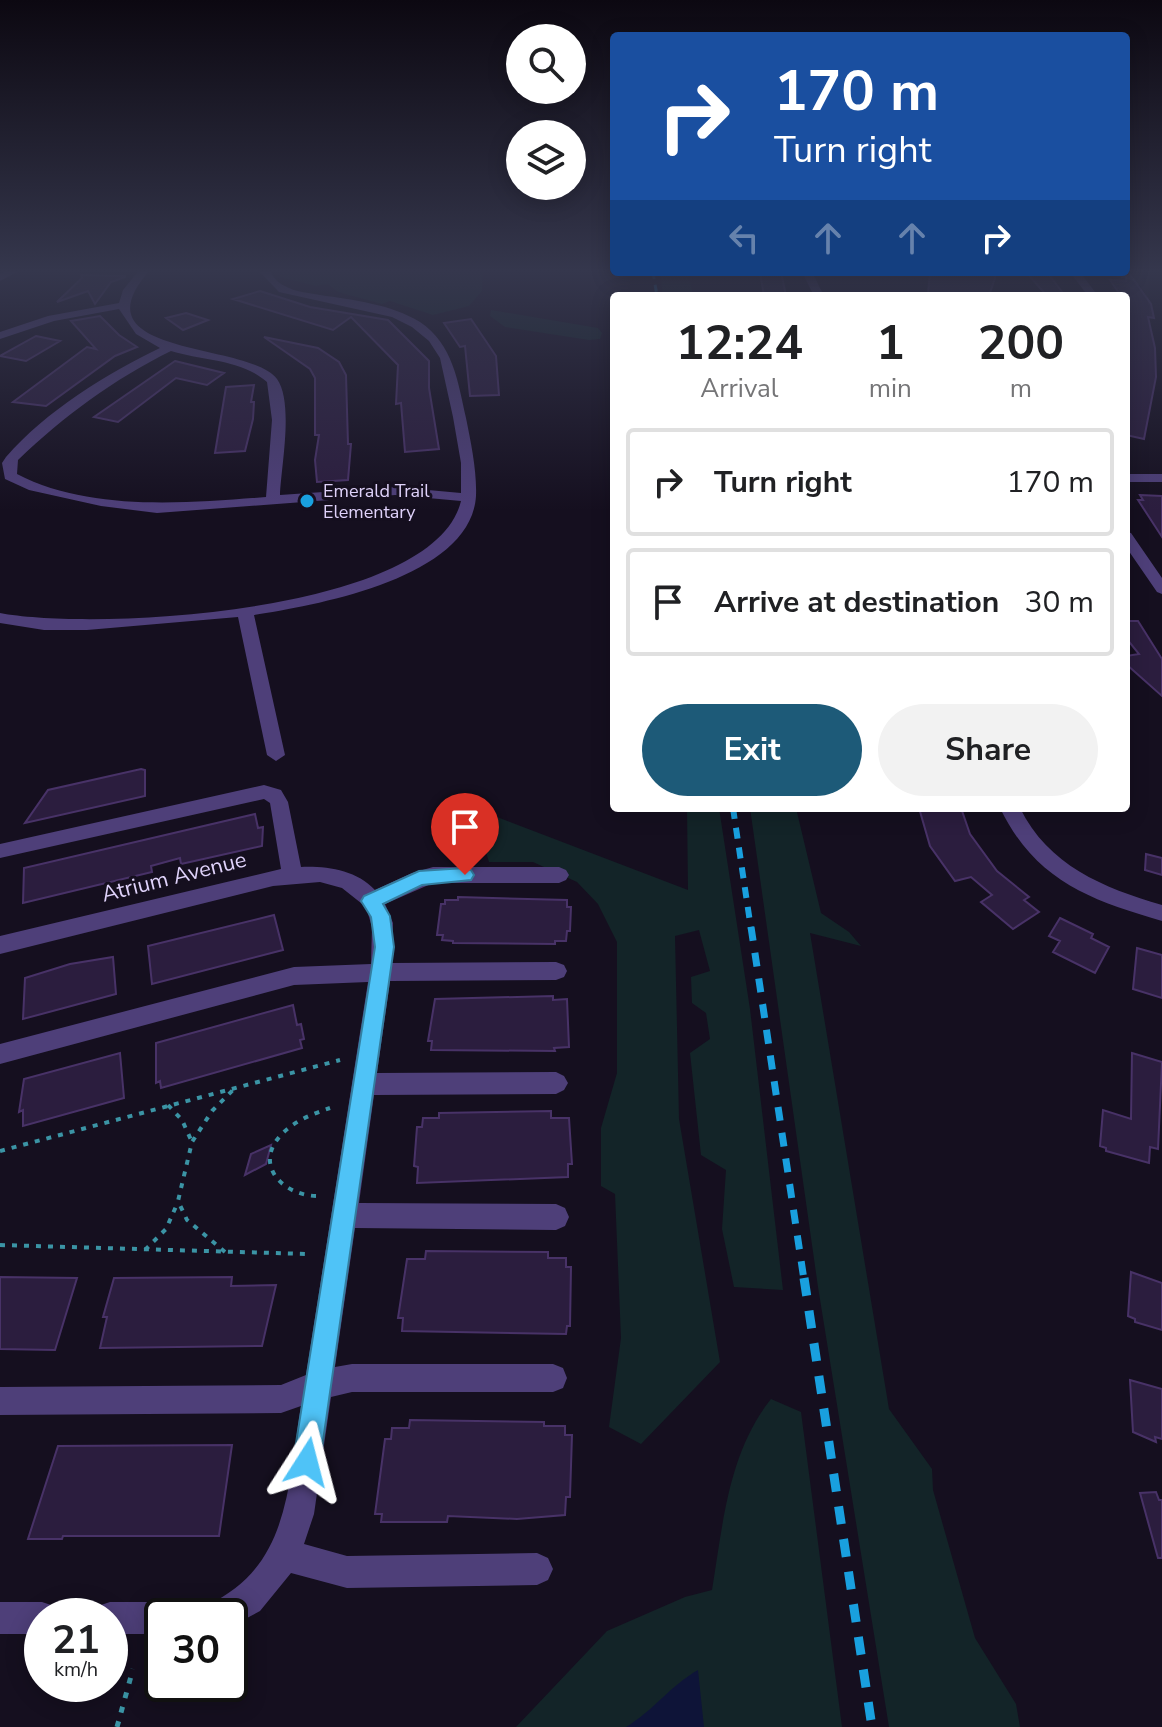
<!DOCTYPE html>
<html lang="en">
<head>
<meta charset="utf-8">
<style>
	:root { --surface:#fff; --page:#f2f2f2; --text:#202124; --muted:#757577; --line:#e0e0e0; --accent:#1d5a78 }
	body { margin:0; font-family:"Nunito Sans",sans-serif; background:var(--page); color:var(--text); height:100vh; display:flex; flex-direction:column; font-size:30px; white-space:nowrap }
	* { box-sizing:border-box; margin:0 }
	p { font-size:26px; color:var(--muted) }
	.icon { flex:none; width:44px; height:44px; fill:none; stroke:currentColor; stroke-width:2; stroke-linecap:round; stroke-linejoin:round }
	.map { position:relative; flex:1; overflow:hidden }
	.sheet { position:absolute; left:610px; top:292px; width:520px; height:520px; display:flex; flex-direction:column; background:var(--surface); border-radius:8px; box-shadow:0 4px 20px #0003 }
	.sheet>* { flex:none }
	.top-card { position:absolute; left:610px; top:32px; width:520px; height:244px; border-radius:8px; box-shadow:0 4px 20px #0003; background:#1a4fa0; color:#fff; overflow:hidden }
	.tools { position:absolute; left:506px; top:24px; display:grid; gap:16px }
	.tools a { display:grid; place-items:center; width:80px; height:80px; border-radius:50%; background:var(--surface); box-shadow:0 4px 20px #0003; font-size:40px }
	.speed { position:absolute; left:24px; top:1598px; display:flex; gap:16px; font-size:40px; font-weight:700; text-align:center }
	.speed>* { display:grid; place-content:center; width:104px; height:104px; border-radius:50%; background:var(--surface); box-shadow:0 4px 20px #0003; line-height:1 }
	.speed small { font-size:20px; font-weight:400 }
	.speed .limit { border:4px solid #111; border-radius:12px; background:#fff; color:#111 }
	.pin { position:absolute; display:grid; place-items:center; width:68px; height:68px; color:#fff; margin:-82px -34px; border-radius:50% 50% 50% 0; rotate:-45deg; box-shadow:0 0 8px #0007 }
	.pin .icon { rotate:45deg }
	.me { position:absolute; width:88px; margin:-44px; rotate:9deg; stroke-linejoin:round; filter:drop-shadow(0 0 6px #0008) }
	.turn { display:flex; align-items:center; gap:28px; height:168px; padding:0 32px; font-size:36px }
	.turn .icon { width:104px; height:104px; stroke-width:2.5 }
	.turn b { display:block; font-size:56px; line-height:68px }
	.lanes { display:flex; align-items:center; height:76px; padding:0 32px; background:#0003; justify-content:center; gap:40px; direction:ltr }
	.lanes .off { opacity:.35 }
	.eta { display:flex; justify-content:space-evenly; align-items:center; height:136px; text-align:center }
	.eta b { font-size:48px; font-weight:700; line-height:56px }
	.action { display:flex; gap:16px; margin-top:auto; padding:16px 32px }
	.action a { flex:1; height:92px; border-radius:48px; background:var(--accent); color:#fff; font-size:32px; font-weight:700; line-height:92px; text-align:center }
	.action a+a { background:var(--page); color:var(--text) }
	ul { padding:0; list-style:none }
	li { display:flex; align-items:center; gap:24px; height:108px; margin:0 16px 12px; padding:0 16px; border:4px solid var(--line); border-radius:8px }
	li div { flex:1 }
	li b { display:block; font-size:30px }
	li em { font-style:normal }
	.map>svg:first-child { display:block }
	.green { fill:#132428 }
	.water { fill:#0e1438 }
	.building { fill:#2b1d3e; stroke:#483267; stroke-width:2 }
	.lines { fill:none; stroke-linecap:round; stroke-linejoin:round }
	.path-far1 { stroke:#3b94a5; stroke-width:4; stroke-dasharray:5 7; stroke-linecap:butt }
	.path { stroke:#3b94a5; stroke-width:5; stroke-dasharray:6 9; stroke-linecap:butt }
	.minor { fill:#4e3f79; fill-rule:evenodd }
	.rail-far3 { stroke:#19a0df; stroke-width:3; stroke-dasharray:7 6; stroke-linecap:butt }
	.rail-far2 { stroke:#19a0df; stroke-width:6; stroke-dasharray:11 9; stroke-linecap:butt }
	.rail-far1 { stroke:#19a0df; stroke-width:7; stroke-dasharray:14 12; stroke-linecap:butt }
	.rail { stroke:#19a0df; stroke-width:9; stroke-dasharray:18 15; stroke-linecap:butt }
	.route { fill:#4fc3f7; stroke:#337fa1; stroke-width:2 }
	.poi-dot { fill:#19a0df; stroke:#150f1f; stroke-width:3 }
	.labels { text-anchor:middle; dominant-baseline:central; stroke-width:6; stroke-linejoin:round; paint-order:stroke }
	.far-poi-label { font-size:18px; fill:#dfd2fa; stroke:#150f1f; text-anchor:start }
	.street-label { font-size:22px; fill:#dfd2fa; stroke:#150f1f }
</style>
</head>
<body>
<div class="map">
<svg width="1162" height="1727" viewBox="0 0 1162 1727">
	<rect width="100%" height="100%" fill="#150f1f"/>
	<path class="green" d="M283,269H483L482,291L469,306L433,315L390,301L382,304L338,292L328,284L316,286L283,278L279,275Z
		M660,272H688L693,296H663Z
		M491,310L598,328L602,333L600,339L589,340L505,327L490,316Z
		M687,808H719L750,1009L783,1290L734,1287L722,1229L726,1170L701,1155L690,1053L710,1039L706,1013L692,1003L691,977L710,971L699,930L675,936L679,1119L720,1362L641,1444L609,1427L621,1338L615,1194L601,1186V1128L617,1073V942L598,904L577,882L533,862H489L485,849L497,817L688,890Z
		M750,808H796L821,913L849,932L861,946L810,933L889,1409L932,1469L933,1490L975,1638L1016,1704L1020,1727H889L818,1287Z
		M771,1399L801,1412L842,1727H516L607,1631L685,1597L712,1590C723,1524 728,1453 771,1399Z"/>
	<path class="water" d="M698,1670L704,1727H626C653,1711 670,1686 698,1670Z"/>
	<path class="building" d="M1126,269L1151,304L1154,318L1148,317L1155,348L1156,377L1144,439L1126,435V296H1121L1110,280L1126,281Z
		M760,272H781L786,296H764Z
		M930,272H997L989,296L928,294Z
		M1026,272H1047L1065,296H1047Z
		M81,275L125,276V277L111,282L95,304L88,291L57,302L82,278Z
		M260,291L310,307L388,320L429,361V388L439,449L405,452L401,403L396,404L398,365L351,317L333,330L233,299Z
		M186,313L208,320L183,330L166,318Z
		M100,316L119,335L137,347L115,356L46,406L13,402L87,347L96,349L71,321Z
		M471,319L496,356L499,395L470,396L465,346L460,347L444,323Z
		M36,336L60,341L26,361L0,356Z
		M264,337L318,348L339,362L346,375L348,444H351L348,480L317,482L315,460L319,435H315V378L310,369Z
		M175,361L224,373L207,385L176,378L118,422L94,417Z
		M254,385L251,402H254L253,419L245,451L215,453L226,387Z
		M1140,495L1162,496V537L1138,500H1143Z
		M1126,621H1138L1162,659V696L1126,664V656L1139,654L1126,638Z
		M141,769L145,770V796L25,823L48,790Z
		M919,808H961L970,834L997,871L1029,897L1024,900L1039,912L1013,929L981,902L992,895L971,877L955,881L930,846Z
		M255,814L258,828L263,827L262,846L181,864L180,858L151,866L152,872L23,903L24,868Z
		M1146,854L1162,858V875L1145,870Z
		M458,897L567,900V907H571L570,931H567L566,941H555V944L453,943V941L442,940L443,935H437L441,904H445V900H458Z
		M274,915L283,950L152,984L148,946Z
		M1060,918L1093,934L1091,938L1109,947L1095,973L1053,952L1060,941L1049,936Z
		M1137,948L1162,955V998L1133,989Z
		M113,957L116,994L23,1019L25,978L70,964Z
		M553,996V1000L567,999L569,1047L554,1048L555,1051L431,1050L432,1041H428L435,999Z
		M293,1005L297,1025L301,1024L304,1039L300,1040L302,1048L161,1088L160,1081L156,1083V1043Z
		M120,1053L124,1098L23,1126V1110L19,1112L24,1079Z
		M1132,1053L1162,1062L1158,1149L1150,1147L1149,1163L1106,1151V1148L1100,1146L1103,1110L1131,1119Z
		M551,1111V1118H569L572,1164H568V1177L417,1183L418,1167L414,1166L417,1127H422L423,1118H439V1113Z
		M271,1145L266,1164L245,1175L251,1154Z
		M426,1251L548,1252V1258H566V1267H571L570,1326H567L566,1334L402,1331L403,1318H398L407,1259H425Z
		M1131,1272L1162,1283V1330L1135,1322V1319L1128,1316Z
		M0,1277L77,1278L55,1350L0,1349Z
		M232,1277L231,1286L276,1285L262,1346L100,1348L107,1317H103L114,1278Z
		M1130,1380L1162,1389V1439L1155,1437L1156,1442L1133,1432Z
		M410,1420L544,1422V1426H565V1435H572L570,1497H566L565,1515L517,1519L448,1516L447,1522H381L382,1514H375L385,1439H391L392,1428H409Z
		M232,1445L219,1536H63L62,1539H28L58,1446Z
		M1156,1492L1159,1500H1162V1558H1158L1140,1493Z"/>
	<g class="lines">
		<path class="path-far1" d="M168,1105L182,1120L192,1142
			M0,1151L340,1060
			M316,1196C283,1195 253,1165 281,1135C294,1121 312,1114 330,1108
			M0,1245L308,1254
			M145,1250L166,1229L178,1202
			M225,1252L187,1220L178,1201L192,1142L212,1111L234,1089"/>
		<path class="path" d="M117,1727L133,1669"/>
		<path class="minor" d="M9,269H23L0,281V274Z
			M140,269H151C70,358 249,341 277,379C294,403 281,467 280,495L395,487L461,493V463L453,417L440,358L429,341L412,327L392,317L279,292L257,269H268C273,276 277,283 285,286C295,292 309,293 320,295C353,300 391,304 420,322C453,344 458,382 466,418C471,443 477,471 476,496C471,578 317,605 254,615L285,755L276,761L267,755L238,617L87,630H44L0,623V613C93,631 434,614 461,501L395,495L157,513L101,506L29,490L5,479L2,463L6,457C46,411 106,374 160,348L136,334L119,309L54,321L0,339V332L48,316L119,303L123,290ZM171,351C203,361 241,359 267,382L272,420L266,497C187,503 90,512 17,474L18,460C64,416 114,379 171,351Z
			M802,272H812L824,296H814Z
			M1070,272H1080L1098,296H1088Z
			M1126,474H1162V482H1126Z
			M1126,532L1131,533L1162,578V594L1157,592L1126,547Z
			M264,785L281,790L288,802L301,867C327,866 356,870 375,890L412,873L433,867H559L566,870L569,875L566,880L559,883H433L385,904L393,923L392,963L556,962L564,965L567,971L564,977L556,980L390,981L377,1073L556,1072L564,1076L568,1083L564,1090L556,1094L374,1095L359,1203L556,1204L565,1208L569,1217L565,1226L556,1230L355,1228L335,1367L352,1364H553L563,1368L567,1378L563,1388L553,1392H352L331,1397L314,1514L304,1544L347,1556L537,1553L548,1558L553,1569L548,1580L537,1585L347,1588L291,1573L260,1611L230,1627V1616H202L207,1605C290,1568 288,1484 301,1406L281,1413L0,1415V1387L281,1385L306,1375L368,982L294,985L0,1064V1044L294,967L371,964L372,927L366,907L342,888L320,882L273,886L0,954V936L281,869L270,803L264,799L0,858V844Z
			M1000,808H1020C1048,865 1103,888 1162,905V921C1089,900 1035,880 1000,808Z
			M0,1602H42L54,1606L57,1616H42V1634H0Z
			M110,1602H162L174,1606L177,1616H162V1634H110V1616H95L98,1606Z"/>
		<path class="rail-far3" d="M653,272L657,296"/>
		<path class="rail-far2" d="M733,808L751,929"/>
		<path class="rail-far1" d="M751,927L804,1280"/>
		<path class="rail" d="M804,1278L872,1727"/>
	</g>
	<linearGradient id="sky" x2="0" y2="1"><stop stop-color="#0c0811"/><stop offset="0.53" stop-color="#35374d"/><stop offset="1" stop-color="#35374d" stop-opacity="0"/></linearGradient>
	<rect width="1162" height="511" fill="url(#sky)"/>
	<path class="route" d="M465,868L471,870L474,875L471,880L422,885L383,904L390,916L394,947L320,1462L316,1472L307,1476L297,1472L293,1462L375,947L371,917L361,901L364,896L419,871Z"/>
	<circle class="poi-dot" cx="307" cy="501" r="8"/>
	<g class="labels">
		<g class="far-poi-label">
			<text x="323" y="491">Emerald Trail<tspan x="323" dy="21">Elementary</tspan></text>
		</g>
		<g class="street-label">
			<text transform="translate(174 877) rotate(-14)">Atrium Avenue</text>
		</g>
	</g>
</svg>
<div class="tools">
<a><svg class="icon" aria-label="search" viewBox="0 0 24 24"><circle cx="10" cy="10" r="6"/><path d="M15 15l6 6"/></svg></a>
<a><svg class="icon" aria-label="layers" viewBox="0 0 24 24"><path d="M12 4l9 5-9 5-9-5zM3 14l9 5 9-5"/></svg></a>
</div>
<div class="speed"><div>21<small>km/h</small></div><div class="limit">30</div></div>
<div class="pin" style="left:465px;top:875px;background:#d93025"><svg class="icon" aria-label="arrive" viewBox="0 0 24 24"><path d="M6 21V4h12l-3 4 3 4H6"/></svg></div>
<svg class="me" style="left:307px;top:1462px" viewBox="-20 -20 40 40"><path d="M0-17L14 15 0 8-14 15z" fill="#4fc3f7" stroke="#fff" stroke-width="4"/></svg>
<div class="top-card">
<div class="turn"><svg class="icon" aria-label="right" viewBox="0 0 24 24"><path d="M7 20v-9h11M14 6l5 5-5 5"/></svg><div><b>170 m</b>Turn right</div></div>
<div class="lanes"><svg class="icon off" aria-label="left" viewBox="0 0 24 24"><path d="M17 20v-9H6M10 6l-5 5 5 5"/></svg><svg class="icon off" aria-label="ahead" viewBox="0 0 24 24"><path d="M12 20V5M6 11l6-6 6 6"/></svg><svg class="icon off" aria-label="ahead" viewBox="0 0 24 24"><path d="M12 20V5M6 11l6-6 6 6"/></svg><svg class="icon" aria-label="right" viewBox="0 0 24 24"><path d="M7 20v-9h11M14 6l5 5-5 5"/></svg></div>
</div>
<section class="sheet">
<div class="eta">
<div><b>12:24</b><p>Arrival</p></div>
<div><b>1</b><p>min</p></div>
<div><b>200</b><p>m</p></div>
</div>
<ul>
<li><svg class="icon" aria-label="right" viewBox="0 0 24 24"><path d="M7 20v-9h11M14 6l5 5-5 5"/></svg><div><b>Turn right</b></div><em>170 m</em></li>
<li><svg class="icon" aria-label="arrive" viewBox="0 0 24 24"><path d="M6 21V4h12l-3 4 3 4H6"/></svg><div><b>Arrive at destination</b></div><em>30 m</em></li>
</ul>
<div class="action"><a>Exit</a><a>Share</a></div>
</section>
</div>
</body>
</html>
